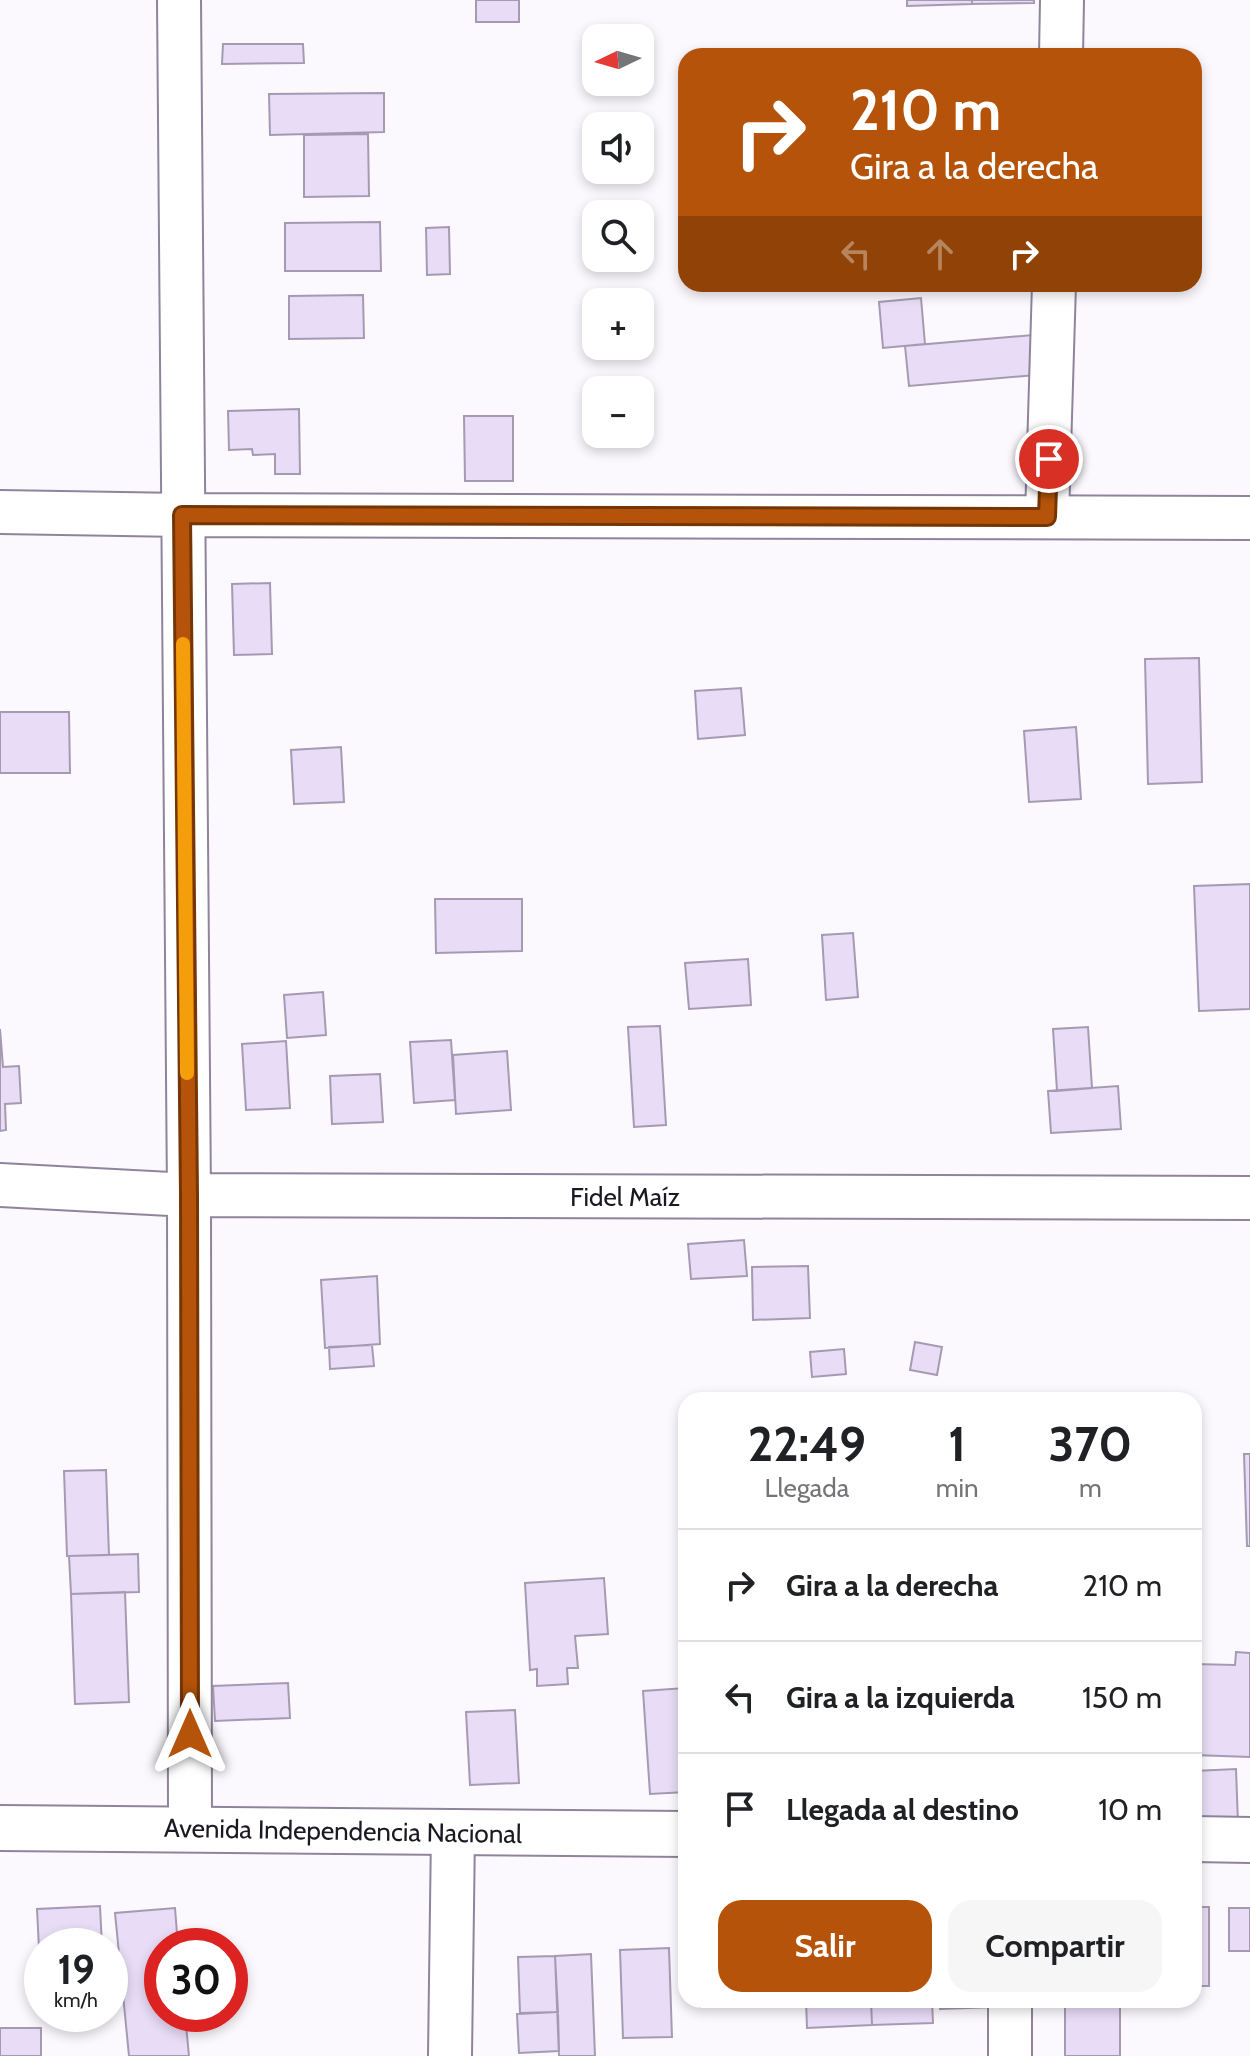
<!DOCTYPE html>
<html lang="es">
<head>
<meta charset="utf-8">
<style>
	:root { --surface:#fff; --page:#f6f6f6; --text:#202124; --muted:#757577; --line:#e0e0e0; --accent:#b45309 }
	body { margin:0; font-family:Cabin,sans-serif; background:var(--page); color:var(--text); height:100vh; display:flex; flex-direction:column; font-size:30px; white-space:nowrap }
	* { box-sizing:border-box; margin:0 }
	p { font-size:26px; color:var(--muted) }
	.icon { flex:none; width:44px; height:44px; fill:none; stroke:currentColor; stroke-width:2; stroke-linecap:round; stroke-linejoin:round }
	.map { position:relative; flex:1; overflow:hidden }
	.drawer { position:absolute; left:678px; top:1392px; width:524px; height:616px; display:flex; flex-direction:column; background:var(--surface); border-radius:24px; box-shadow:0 4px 12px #0003 }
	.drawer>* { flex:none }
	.guide { position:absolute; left:678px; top:48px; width:524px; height:244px; border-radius:24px; box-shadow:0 4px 12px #0003; background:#b45309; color:#fff; overflow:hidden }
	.needle { width:52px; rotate:265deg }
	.tools { position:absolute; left:582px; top:24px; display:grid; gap:16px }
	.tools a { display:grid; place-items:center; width:72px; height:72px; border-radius:16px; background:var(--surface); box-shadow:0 4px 12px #0003; font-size:40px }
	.speed { position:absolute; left:24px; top:1928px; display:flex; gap:16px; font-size:40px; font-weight:700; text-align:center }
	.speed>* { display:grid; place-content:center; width:104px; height:104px; border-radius:50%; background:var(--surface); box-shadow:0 4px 12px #0003; line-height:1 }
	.speed small { font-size:20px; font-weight:400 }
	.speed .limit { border:12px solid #d22; background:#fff; color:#111 }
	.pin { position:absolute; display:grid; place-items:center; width:68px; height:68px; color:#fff; margin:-34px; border:4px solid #fff; border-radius:50%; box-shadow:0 2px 8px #0007 }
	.me { position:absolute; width:88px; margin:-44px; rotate:0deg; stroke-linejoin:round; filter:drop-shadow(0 0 6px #0008) }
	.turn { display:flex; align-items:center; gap:28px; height:168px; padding:0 40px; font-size:36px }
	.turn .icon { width:104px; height:104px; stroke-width:2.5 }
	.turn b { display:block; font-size:56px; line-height:68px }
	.lanes { display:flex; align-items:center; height:76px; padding:0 40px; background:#0003; justify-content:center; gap:40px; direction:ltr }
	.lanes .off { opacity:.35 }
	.eta { display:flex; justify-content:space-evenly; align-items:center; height:136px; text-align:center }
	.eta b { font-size:48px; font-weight:700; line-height:56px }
	.action { display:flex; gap:16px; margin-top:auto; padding:16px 40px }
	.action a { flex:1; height:92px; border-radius:24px; background:var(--accent); color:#fff; font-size:32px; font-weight:700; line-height:92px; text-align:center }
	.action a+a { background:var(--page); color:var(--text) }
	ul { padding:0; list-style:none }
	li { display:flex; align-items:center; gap:24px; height:112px; padding:0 40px; border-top:2px solid var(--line) }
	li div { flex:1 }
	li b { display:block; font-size:30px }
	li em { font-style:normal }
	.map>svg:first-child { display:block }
	.building { fill:#e9dcf6; stroke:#a69ab2; stroke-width:2 }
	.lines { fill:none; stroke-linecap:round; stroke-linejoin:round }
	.minor-casing { stroke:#8f849b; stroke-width:46 }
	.major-casing { stroke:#8f849b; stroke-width:48 }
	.minor { stroke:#fff; stroke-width:42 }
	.major { stroke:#fff; stroke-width:44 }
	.route-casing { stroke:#753606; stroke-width:20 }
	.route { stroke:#b45309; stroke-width:14 }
	.slow { stroke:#f59e0b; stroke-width:14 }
	.labels { text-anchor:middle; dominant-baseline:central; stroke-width:7; stroke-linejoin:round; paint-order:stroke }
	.street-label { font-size:26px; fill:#1c1821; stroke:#fff }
</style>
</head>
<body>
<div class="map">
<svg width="1250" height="2056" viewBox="0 0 1250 2056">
	<rect width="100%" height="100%" fill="#fcf9fe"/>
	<path class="building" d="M476,0H519V22H476Z
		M907,0H972V4L907,6Z
		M972,0H1034V3L972,4Z
		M223,44H303L304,63L222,64Z
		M384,93V132L270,135L269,94Z
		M368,134L369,196L304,197V135Z
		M380,222L381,271H285V223Z
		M449,227L450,274L427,275L426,228Z
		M363,295L364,338L289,339V296Z
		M921,298L925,344L883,348L879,302Z
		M1033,335L1036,375L909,386L905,346Z
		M299,409L300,474H275V454L253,455L252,449L229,450L228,411Z
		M464,416H513V481H465Z
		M270,583L272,654L234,655L232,584Z
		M1199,658L1202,782L1148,784L1145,659Z
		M741,688L745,735L698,739L695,691Z
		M0,712H69L70,773H0Z
		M1076,727L1081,799L1029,802L1024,731Z
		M341,747L344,802L294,804L291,750Z
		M1250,884V1009L1199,1011L1194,886Z
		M435,899H522V951L436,953Z
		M853,933L858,997L826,1000L822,935Z
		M748,959L751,1005L689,1009L685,963Z
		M323,992L326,1035L287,1038L284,995Z
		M660,1026L666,1125L634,1127L628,1027Z
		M1088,1027L1092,1088L1057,1091L1053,1029Z
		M0,1029L3,1067L19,1066L21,1103L5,1104L6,1130L0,1131Z
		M451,1040L455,1100L414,1103L410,1042Z
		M286,1041L290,1108L246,1110L242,1044Z
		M507,1051L511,1110L456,1114L453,1055Z
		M380,1074L383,1122L332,1124L330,1076Z
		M1118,1086L1121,1129L1051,1133L1048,1091Z
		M744,1240L747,1276L691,1279L688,1244Z
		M808,1266L810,1318L753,1320L752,1267Z
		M377,1276L380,1344L325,1348L321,1280Z
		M915,1342L942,1347L937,1375L910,1370Z
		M372,1345L374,1366L330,1369L329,1347Z
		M844,1349L846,1374L812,1377L810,1352Z
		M1244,1454H1250V1546H1247Z
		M106,1470L109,1555L67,1556L64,1471Z
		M138,1554L139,1592L71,1594L69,1556Z
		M604,1578L608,1634L575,1636L578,1668H567L568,1684L537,1686V1669L530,1670L525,1583Z
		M125,1592L129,1702L75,1704L71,1594Z
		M1236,1652L1250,1653V1757L1194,1755L1196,1664L1235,1665Z
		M288,1683L290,1718L215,1721L213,1686Z
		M685,1688L686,1792L650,1794L643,1691Z
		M515,1710L519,1783L470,1785L466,1712Z
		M1236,1769L1238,1823L1195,1825L1194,1771Z
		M100,1906L102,1946H42L41,1989L37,1909Z
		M1194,1907H1209V1986H1194Z
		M175,1908L178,1946H162V2014H185L189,2056H129L115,1913Z
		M1229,1908H1250V1951H1229Z
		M669,1948L672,2037L623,2038L620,1950Z
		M591,1954L595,2056H559L555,1956Z
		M555,1956L558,2012L520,2013L518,1957Z
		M700,2000H748L749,2006L700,2007Z
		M806,2000H871L872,2025L807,2028Z
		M871,2000H932L933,2023L872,2025Z
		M940,2000H996V2007L940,2009Z
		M1065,2000H1120V2056H1065Z
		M558,2012L559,2051L519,2053L517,2014Z
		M0,2028H41V2056H0Z"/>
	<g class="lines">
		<g class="minor-casing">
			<path id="minor" d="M179,0L189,1195L190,1829
				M1061,56L1062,0
				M0,512L182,515L1250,518
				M1047,517L1054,284
				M0,1185L189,1195L1250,1198
				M1010,2000V2056
				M450,2056L453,1832"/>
		</g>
		<g class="major-casing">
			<path id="major" d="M0,1828L686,1834
				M1194,1839L1250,1840"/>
		</g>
		<use href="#minor" class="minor"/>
		<use href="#major" class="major"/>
	</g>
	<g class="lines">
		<g class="route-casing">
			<path id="route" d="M190,1734L189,1195L182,515L1047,517L1049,459"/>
		</g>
		<use href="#route" class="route"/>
		<path class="slow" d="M183,644L187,1073"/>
	</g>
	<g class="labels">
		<g class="street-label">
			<text x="625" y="1197">Fidel Maíz</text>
			<text transform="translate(343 1831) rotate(1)">Avenida Independencia Nacional</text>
		</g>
	</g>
</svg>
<div class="tools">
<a><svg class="needle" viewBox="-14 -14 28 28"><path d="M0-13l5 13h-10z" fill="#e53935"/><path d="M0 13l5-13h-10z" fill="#757577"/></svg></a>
<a><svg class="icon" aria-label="sound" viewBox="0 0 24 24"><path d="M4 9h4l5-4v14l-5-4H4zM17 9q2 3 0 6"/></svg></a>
<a><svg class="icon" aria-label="search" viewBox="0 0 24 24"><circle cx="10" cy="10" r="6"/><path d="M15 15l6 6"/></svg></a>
<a>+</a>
<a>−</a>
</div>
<div class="speed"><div>19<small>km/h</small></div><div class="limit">30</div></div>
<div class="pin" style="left:1049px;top:459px;background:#d93025"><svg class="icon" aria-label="arrive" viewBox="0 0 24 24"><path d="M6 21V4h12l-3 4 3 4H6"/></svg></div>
<svg class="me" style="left:190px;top:1734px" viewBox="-20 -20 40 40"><path d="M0-17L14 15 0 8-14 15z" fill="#b45309" stroke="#fff" stroke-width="4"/></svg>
<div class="guide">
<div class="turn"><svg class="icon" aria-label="right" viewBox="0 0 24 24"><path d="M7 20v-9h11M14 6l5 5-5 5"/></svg><div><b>210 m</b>Gira a la derecha</div></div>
<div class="lanes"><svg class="icon off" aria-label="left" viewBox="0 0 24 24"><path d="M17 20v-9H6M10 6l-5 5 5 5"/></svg><svg class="icon off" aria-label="ahead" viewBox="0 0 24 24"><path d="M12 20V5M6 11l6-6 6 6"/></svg><svg class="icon" aria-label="right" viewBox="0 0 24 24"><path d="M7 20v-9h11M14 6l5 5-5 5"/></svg></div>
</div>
<section class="drawer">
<div class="eta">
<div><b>22:49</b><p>Llegada</p></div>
<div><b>1</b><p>min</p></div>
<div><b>370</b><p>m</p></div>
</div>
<ul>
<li><svg class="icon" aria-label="right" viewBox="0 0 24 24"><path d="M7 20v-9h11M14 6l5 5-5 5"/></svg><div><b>Gira a la derecha</b></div><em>210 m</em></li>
<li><svg class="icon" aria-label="left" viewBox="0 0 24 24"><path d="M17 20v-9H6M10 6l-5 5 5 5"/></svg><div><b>Gira a la izquierda</b></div><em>150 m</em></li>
<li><svg class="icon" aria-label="arrive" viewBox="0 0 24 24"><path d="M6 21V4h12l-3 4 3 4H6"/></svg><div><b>Llegada al destino</b></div><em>10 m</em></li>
</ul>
<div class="action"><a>Salir</a><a>Compartir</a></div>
</section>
</div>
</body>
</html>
